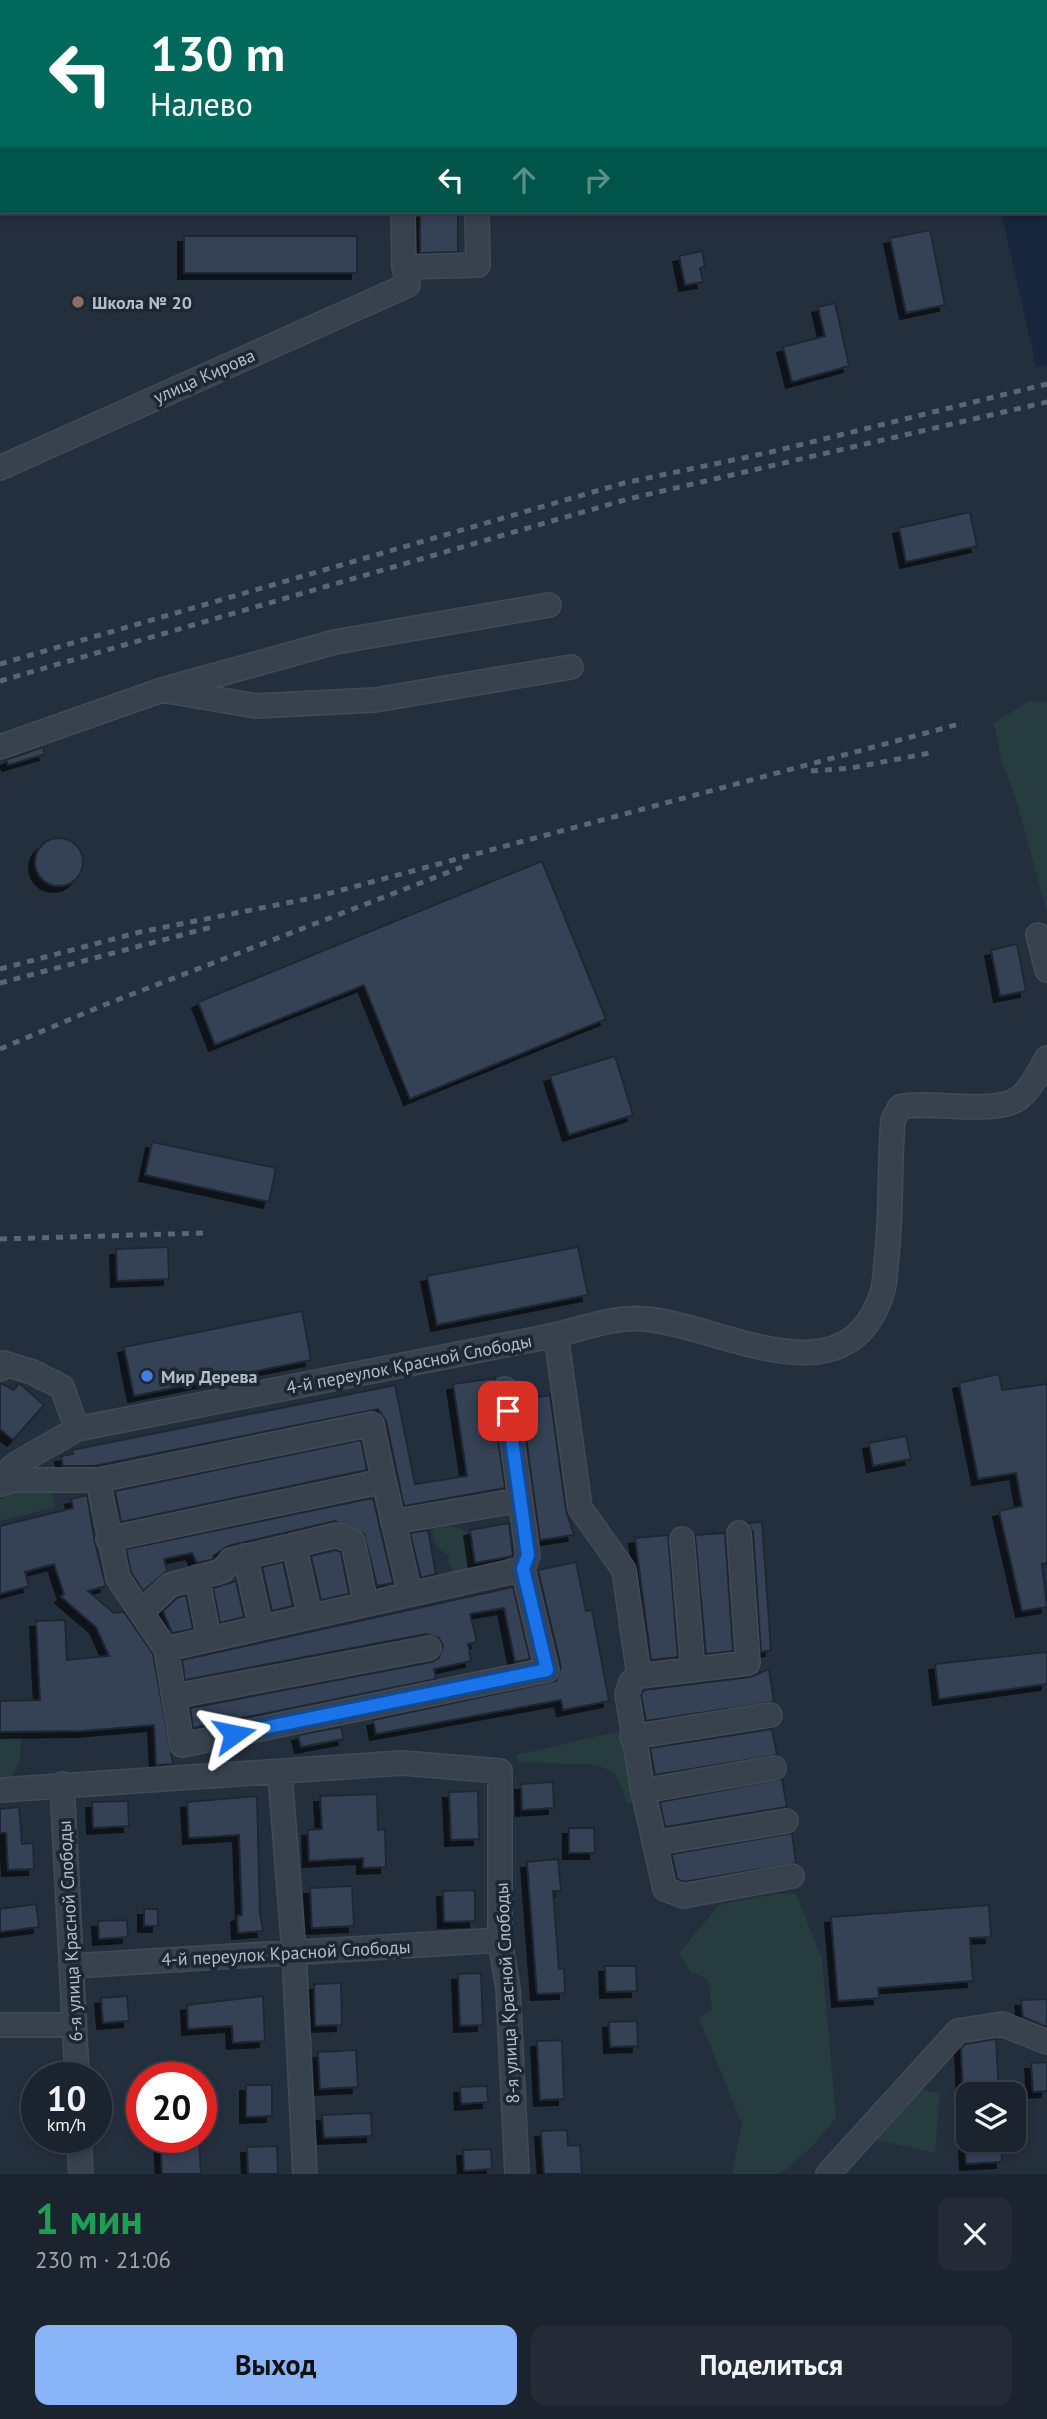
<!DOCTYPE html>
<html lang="ru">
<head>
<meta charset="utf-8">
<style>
	:root { --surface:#1b232e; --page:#242b36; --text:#f1f3f6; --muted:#a0a4aa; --line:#39404a; --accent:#8ab4f8 }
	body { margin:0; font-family:"PT Sans",sans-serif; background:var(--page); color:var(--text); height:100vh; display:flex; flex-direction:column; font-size:26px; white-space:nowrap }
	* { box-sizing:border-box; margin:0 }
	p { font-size:23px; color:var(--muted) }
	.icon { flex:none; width:38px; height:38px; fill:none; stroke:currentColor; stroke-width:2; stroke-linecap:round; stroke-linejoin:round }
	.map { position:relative; height:2174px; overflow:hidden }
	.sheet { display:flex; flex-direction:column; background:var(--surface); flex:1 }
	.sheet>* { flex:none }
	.hud { position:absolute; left:0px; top:0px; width:1048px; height:214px; box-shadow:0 4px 10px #0003,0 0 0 2px var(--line); background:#00695c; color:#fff; overflow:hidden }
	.tools { position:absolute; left:956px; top:2082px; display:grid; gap:14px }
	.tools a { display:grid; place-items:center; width:70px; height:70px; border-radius:14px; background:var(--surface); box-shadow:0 4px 10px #0003,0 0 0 2px var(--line); font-size:35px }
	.speed { position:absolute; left:21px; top:2062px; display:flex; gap:14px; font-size:35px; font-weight:700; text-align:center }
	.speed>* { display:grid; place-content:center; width:91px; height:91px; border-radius:50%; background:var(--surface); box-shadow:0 4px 10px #0003,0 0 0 2px var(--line); line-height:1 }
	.speed small { font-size:18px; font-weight:400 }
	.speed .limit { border:10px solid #d22; background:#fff; color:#111 }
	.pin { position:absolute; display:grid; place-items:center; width:60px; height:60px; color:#fff; margin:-30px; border-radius:14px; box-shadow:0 4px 10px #0006 }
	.me { position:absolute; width:77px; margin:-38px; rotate:78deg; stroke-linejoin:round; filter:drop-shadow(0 0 5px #0008) }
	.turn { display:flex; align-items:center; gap:24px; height:147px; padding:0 35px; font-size:32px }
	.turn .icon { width:91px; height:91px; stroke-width:2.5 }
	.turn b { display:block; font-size:49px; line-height:60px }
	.lanes { display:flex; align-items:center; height:66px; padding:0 35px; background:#0003; justify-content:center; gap:35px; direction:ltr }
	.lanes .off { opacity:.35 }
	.round { display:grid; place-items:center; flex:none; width:74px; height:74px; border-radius:14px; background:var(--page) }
	.overview { display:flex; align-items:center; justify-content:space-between; height:119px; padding:0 35px }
	h1 { font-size:42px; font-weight:700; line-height:52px; color:#1e9e55 }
	.action { display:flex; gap:14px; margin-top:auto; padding:14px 35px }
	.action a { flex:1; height:80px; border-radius:14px; background:var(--accent); color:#111; font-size:28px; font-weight:700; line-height:80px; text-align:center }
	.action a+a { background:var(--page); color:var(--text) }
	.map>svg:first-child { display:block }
	.green { fill:#263c3f }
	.water { fill:#17263c }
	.pier { fill:#242f3e }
	.building { fill:#364354; stroke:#1f2835; stroke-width:2; filter:url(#shadow) }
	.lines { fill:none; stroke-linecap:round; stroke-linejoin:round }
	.minor-casing { stroke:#414a57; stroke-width:26 }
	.minor { stroke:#38414e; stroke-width:23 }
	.rail { stroke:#5a6575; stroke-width:5; stroke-dasharray:7 7; stroke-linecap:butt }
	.route-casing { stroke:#114b97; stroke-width:18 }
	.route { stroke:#1a73e8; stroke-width:12 }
	.education-dot { fill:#8d6e63; stroke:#1d2633; stroke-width:2.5 }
	.shop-dot { fill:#3f7fe0; stroke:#1d2633; stroke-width:2.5 }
	.labels { text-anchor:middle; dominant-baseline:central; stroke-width:7; stroke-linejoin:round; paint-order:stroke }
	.poi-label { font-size:18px; font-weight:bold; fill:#b4bcc9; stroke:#1d2633; text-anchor:start }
	.street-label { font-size:18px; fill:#b4bcc9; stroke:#1d2633 }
</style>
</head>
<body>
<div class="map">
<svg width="1047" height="2174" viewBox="0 0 1047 2174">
	<defs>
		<filter id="shadow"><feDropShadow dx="-6" dy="6" stdDeviation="0" flood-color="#0009"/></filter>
	</defs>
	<rect width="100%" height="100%" fill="#242f3e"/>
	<path class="green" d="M1029,701L1047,702V912L1017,803L1001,759L994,723Z
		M51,1488L55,1507L0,1521V1500L11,1491Z
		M444,1526L456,1527L466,1532L475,1571L456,1575L449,1564V1555C436,1549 434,1543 432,1529Z
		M620,1731L636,1800L628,1804L615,1773L597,1765L519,1762L516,1755Z
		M0,1735H21L20,1761L11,1776H0Z
		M776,1894H796L822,1959L836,2118L812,2147L780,2174H732L742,2124L699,2018L712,2009L708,1979L691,1972L679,1953L719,1905Z
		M909,2087L940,2093L935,2153L868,2138Z"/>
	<path class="water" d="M949,0H1047V414L1001,212H1046V2Z"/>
	<path class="pier" d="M1047,365V411L1043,412L1032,368Z"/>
	<path class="building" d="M420,212H458V252L420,253Z
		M930,230L945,305L906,313L890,238Z
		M184,236H357V273H184Z
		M702,251L705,266L700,268L703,282L685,285L679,256Z
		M835,303L849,366L792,382L783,347L825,336L818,307Z
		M970,512L977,546L906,562L899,528Z
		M43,747L45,754L8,765L6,760Z
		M35 862a24 24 0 1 1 48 0a24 24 0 1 1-48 0Z
		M542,861L606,1019L410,1099L364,985L215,1045L198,1002Z
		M1017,944L1026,991L1000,996L991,950Z
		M615,1056L633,1115L569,1135L550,1076Z
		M152,1142L276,1168L269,1202L145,1175Z
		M168,1247L169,1279L117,1281L116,1249Z
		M578,1247L588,1295L437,1325L427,1276Z
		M302,1311L311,1360L134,1396L124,1347Z
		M999,1374L1002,1390L1047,1384V1563L1042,1564L1047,1607L1022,1611L999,1511L1022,1506L1016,1473L978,1479L959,1383Z
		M495,1378L491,1391L505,1488L404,1506L386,1421L378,1409L94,1466H63L61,1456L73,1454L72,1450L395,1385L415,1484L467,1476L453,1384Z
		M0,1383L14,1390L19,1383L44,1405L13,1440L0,1429Z
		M550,1395L566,1510L574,1535L540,1540L521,1400Z
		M906,1436L911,1459L873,1466L869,1443Z
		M361,1440L367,1470L121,1522L115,1491Z
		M87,1495L95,1543L106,1586L88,1591L114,1613L124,1612L153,1654L173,1764L156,1765L154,1725L82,1731L0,1732V1701L40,1700L36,1621L65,1620L67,1660L109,1656L96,1627L61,1597L64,1594L54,1564L25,1572L29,1586L0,1594V1526L73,1508L71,1499Z
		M373,1498L393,1583L377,1586L364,1534L335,1521L228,1546L213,1556L214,1559L197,1563L192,1553L164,1559L167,1571L143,1591L131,1572L126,1549Z
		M762,1522L771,1650L761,1652L753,1532L748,1523Z
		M509,1523L513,1556L475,1563L470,1530Z
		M428,1530L436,1574L421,1578L410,1533Z
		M725,1533L733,1651L706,1654L695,1535Z
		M668,1535L678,1657L651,1660L635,1538Z
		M336,1550L341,1552L349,1594L321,1600L311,1556Z
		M283,1562L293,1606L272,1611L262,1567Z
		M576,1562L586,1611L592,1610L609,1701L563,1710L561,1700L376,1734L373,1720L556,1681L561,1667L538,1570Z
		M236,1581L244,1617L220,1623L213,1588Z
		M513,1587L530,1659L515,1662L504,1608L470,1614L477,1642L468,1644L471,1661L434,1669L436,1679L193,1728L190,1708L432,1662L439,1658L443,1646L439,1638L426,1634L185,1680L182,1660Z
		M186,1595L193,1629L172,1633L163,1611L177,1598Z
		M1047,1652V1684L939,1699L935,1664Z
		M769,1669L774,1702L646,1721L641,1695L644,1690L750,1677Z
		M341,1727L344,1739L301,1747L298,1735Z
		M772,1729L777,1755L655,1775L650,1748Z
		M782,1779L787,1807L665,1827L660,1802Z
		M553,1782L554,1808L522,1810L521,1784Z
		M478,1791L479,1839L451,1840L449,1792Z
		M377,1794L378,1830L385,1829L386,1867L363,1868V1858L309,1861L308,1830L322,1829L320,1796Z
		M257,1796L260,1914L263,1931L238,1933L237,1916L242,1915L239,1835L189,1838L187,1802Z
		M128,1801L129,1826L93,1828L92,1802Z
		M19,1807L22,1844L33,1843L34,1869L8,1870L6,1833H0V1809Z
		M569,1828H594L595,1853H569Z
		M792,1833L796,1863L684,1882L677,1879L672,1854Z
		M558,1859L561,1891H553L559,1969L564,1968L565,1993L537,1994L527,1862Z
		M352,1886L354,1926L312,1928L310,1888Z
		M475,1890V1921L444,1922L443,1891Z
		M36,1904L39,1927L0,1932V1909Z
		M989,1905L991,1937L970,1938L973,1981L878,1988L879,1998L838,2001L831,1917Z
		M144,1909H158V1926H144Z
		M127,1920L128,1937L99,1939L98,1921Z
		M605,1966H636L637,1991L606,1992Z
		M481,1973L483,2025L460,2026L458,1974Z
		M341,1983L342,2025L315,2026L314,1984Z
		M127,1996L129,2021L103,2023L101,1998Z
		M263,1996L265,2041L233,2043L232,2026L188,2029L187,2005Z
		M1047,1999V2027L1023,2017L1021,2000Z
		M637,2021L638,2046L610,2047L609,2022Z
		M996,2039L999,2095H963L961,2048L965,2044Z
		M562,2040L564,2099L540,2100L537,2041Z
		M356,2050L358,2087L320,2089L318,2052Z
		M1047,2062V2091L1033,2092L1031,2063Z
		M246,2085H272V2116L246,2117Z
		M487,2086L488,2102L461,2104L460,2087Z
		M371,2113L372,2136L324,2138L322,2115Z
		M567,2130L568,2146L580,2145L582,2174H544L541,2131Z
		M160,2137H199L201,2174H162Z
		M965,2140H1001L1002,2162L966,2164Z
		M277,2146L278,2174H248L247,2147Z
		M491,2149L492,2169L464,2171L463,2150Z"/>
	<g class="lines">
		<g class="minor-casing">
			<path id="minor" d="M263,0V2
				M600,0V2
				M827,0V2
				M0,58H2
				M0,195H2
				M404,267L478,265L477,212
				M0,468L408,285L404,267L403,212
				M169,688L335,642L549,605
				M0,747L162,690L256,706L375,700L571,667
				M1038,935L1047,970
				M556,1335L580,1508L624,1570L639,1676L631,1682L627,1694L643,1791L665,1889L683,1896L792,1876
				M0,1369L3,1363L32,1372L62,1387L77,1429
				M505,1389L528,1555L523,1569
				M0,1478L16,1464L77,1429L556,1335C585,1328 615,1316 645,1319C720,1325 844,1404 881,1296C885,1287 885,1274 886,1264C892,1216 889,1168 893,1120L900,1107C931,1100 995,1116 1019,1098C1031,1089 1040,1071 1047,1058
				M98,1480L118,1578L166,1649L182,1745L547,1670L523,1569L166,1649
				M384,1481L410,1594
				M0,1484L13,1480H98L372,1424L384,1481L108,1539
				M393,1522L520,1500
				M682,1539L693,1670
				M294,1545L310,1616
				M245,1556L261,1627
				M197,1577L209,1639
				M141,1612L170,1585L222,1571L231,1560L337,1535L353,1542L366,1604
				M639,1676L748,1663L739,1533
				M176,1696L429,1648
				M632,1737L770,1715
				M280,1774L294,1952L305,2174
				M62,1784L77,2077
				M0,1790L402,1763L500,1771V1940L508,1989L517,2174
				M643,1791L774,1768
				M655,1843L786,1821
				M72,1966L500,1940
				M0,2025H74
				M79,2137L81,2174
				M828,2174L958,2031L1002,2024L1047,2042"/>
		</g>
		<use href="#minor" class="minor"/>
		<path class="rail" d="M0,664L624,483L771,452L1047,384
			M0,681L628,499L1047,402
			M811,771L851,768L935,752
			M0,969L140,932L312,898L963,723
			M0,983L212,927
			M0,1049L104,1005L462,867
			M0,1239L205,1233"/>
	</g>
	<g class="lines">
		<g class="route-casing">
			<path id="route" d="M234,1734L547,1670L523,1569L528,1555L508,1411"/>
		</g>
		<use href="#route" class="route"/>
	</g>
	<circle class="education-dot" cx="78" cy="302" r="7"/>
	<circle class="shop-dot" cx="147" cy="1376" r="7"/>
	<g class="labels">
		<g class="poi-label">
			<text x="92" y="302">Школа № 20</text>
			<text x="161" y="1376">Мир Дерева</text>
		</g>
		<g class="street-label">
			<text transform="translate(204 376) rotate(-24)">улица Кирова</text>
			<text transform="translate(409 1364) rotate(-11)">4-й переулок Красной Слободы</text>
			<text transform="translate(70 1931) rotate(-93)">6-я улица Красной Слободы</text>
			<text transform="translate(286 1953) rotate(-3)">4-й переулок Красной Слободы</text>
			<text transform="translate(507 1993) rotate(-93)">8-я улица Красной Слободы</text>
		</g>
	</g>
</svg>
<div class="tools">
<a><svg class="icon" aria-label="layers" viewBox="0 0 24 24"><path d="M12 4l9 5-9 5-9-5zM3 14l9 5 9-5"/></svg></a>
</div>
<div class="speed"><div>10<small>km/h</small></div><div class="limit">20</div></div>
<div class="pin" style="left:508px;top:1411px;background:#d93025"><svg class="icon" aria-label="arrive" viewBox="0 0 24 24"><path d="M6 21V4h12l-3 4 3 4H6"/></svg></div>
<svg class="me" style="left:234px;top:1734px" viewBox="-20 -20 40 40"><path d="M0-17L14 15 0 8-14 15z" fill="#1a73e8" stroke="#fff" stroke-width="4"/></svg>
<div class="hud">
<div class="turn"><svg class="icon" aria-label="left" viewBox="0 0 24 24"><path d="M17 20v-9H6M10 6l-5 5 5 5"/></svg><div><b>130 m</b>Налево</div></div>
<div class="lanes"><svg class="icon" aria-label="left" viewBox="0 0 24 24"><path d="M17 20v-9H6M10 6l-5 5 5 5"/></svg><svg class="icon off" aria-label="ahead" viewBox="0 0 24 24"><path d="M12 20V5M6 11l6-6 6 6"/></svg><svg class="icon off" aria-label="right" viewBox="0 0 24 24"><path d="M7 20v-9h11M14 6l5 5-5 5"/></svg></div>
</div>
</div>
<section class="sheet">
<div class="overview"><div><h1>1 мин</h1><p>230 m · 21:06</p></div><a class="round"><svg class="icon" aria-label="close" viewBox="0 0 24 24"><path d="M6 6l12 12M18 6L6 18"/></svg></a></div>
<div class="action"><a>Выход</a><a>Поделиться</a></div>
</section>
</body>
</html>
